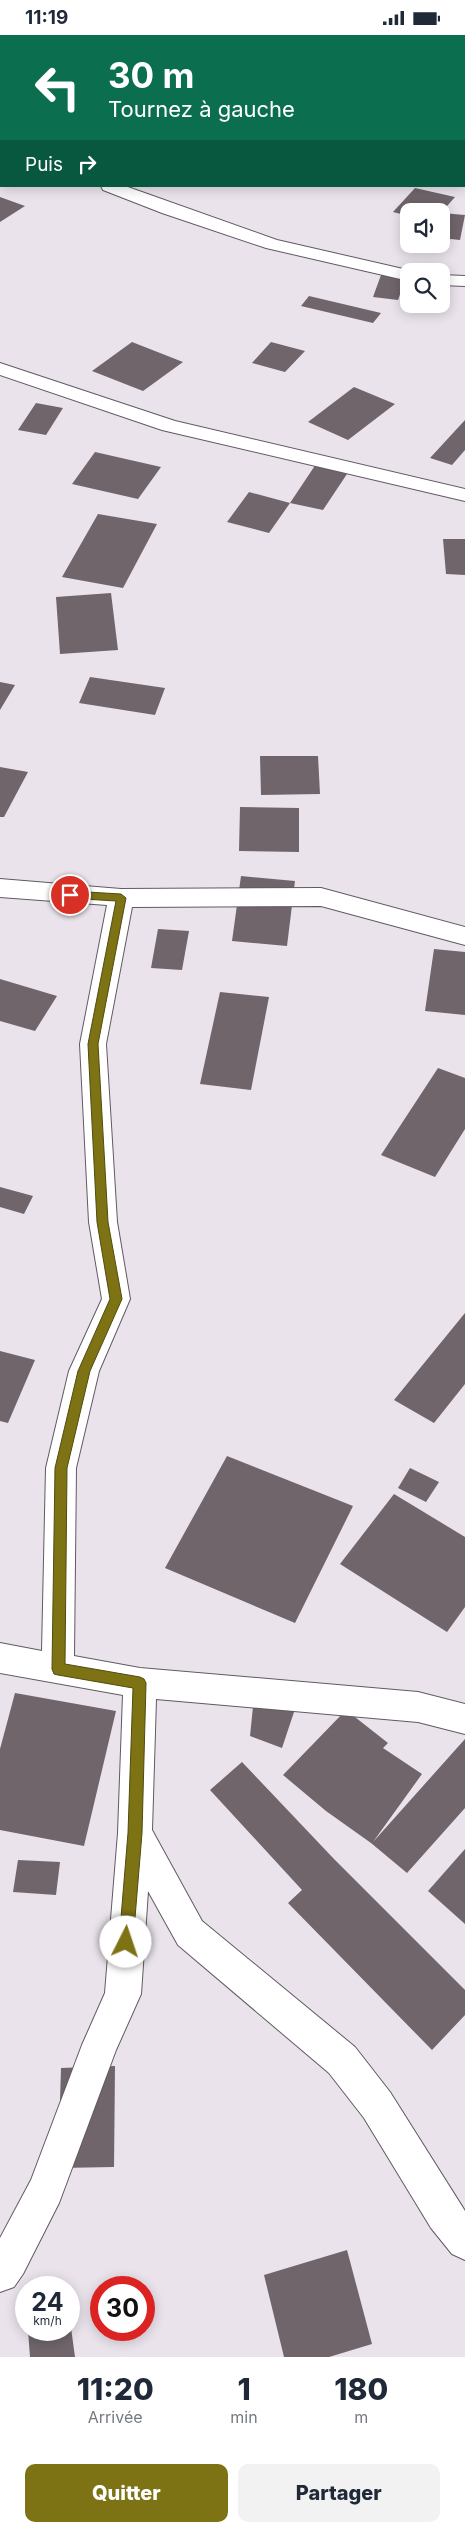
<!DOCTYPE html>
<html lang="fr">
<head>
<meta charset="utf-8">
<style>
	:root { --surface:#fff; --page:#f2f2f3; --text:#1f2937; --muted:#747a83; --accent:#7d7315 }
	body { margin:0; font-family:Inter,sans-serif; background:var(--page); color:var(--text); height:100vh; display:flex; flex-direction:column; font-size:19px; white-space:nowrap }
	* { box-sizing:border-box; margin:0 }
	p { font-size:16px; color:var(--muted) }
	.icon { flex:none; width:28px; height:28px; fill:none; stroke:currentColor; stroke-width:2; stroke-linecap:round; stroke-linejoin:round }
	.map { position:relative; height:2322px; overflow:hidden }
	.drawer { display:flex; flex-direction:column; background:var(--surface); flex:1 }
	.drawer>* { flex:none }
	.banner { position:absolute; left:0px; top:0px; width:465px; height:152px; box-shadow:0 2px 12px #0003; background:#0b6e4f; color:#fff; overflow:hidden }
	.tools { position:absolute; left:400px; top:168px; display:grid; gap:10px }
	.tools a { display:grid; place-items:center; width:50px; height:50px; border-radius:10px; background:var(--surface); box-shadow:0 2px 12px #0003; font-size:25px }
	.speed { position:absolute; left:15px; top:2241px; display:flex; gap:10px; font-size:25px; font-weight:700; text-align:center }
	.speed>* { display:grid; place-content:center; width:65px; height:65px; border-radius:50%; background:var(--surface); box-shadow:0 2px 12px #0003; line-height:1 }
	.speed small { font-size:12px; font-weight:400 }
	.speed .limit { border:8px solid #d22; background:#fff; color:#111 }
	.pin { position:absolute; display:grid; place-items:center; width:42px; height:42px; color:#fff; margin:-21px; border:2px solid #fff; border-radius:50%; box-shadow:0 1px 5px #0007 }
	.me { position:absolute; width:55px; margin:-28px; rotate:4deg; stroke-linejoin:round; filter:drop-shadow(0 0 4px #0008) }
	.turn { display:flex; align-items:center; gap:18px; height:105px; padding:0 25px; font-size:22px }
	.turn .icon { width:65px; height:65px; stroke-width:2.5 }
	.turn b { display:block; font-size:35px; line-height:42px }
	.then { display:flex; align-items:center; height:48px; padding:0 25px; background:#0003; gap:10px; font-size:19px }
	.eta { display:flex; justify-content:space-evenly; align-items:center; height:85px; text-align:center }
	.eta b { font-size:30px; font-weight:800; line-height:35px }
	.primary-button { display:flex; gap:10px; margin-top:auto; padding:10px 25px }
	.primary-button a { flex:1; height:58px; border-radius:10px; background:var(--accent); color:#fff; font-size:20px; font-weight:800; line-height:58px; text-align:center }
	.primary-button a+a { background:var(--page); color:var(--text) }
	.status { display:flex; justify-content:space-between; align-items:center; height:35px; padding:0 25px; background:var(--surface); direction:ltr }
	.status svg { height:14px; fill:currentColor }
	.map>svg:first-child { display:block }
	.building { fill:#6f656b }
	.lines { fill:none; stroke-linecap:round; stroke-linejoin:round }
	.minor-casing { stroke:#605a62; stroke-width:2 }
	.minor { fill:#fff; fill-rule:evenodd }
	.route { fill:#7d7315; stroke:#514b0e }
</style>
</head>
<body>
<div class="status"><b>11:19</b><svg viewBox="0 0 49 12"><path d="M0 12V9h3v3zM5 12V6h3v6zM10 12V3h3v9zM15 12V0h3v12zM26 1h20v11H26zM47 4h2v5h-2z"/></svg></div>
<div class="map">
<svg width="465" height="2322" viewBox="0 0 465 2322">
	<rect width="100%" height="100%" fill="#eae3ec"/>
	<path class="building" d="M415,153L455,162L441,178V176H409V181L393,177Z
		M0,162L25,171L0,187Z
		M442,178L465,180L460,205L441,203Z
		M381,240L406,243L398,265L373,262Z
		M309,261L381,278L373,288L301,271Z
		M132,307L183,327L143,356L92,336Z
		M271,307L305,316L285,337L252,328Z
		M354,352L395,369L348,405L308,387Z
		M36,368L63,373L46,400L18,395Z
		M465,385V415L452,430L430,423Z
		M95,417L161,432L138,464L72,449Z
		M316,429L349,436L323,475L290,468L269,498L227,487L249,457L290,468Z
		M98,479L157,489L123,553L62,542Z
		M443,504H465V540L446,539Z
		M111,558L118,615L60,619L56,562Z
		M90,642L165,653L155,680L79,668Z
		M0,647L15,650L0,675Z
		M260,721H318L320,759L261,760Z
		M0,732L28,737L4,782H0Z
		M240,772L299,773V817L239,816Z
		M241,841L295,846L287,911L232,906Z
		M158,894L189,896L182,935L151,933Z
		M434,914L465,917V980L425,976Z
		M0,944L57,961L35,996L0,986Z
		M220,957L269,962L251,1055L200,1049Z
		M438,1033L465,1043V1094L435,1142L381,1120Z
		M0,1152L33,1161L24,1179L0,1172Z
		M465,1278V1349L434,1388L394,1365Z
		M0,1316L35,1325L8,1388L0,1386Z
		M227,1421L353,1471L295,1588L165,1533Z
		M410,1433L439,1447L426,1467L398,1453Z
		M394,1459L465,1502V1572L447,1597L340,1529Z
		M255,1652L298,1665L282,1713L250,1701Z
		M15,1658L116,1676L84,1811L0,1795V1714Z
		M346,1675L388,1708L383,1713L422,1739L373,1807L465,1704V1773L407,1838L371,1808L326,1776L283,1740Z
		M242,1727L334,1824L465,1955V1980L432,2015L288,1868L302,1855L210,1755Z
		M465,1814V1889L428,1856Z
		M18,1825L60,1827L56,1860L13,1857Z
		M115,2031L114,2132L58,2133L61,2033Z
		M347,2215L372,2309L329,2322H284L264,2240Z
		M69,2278L75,2322H30L28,2295H69Z"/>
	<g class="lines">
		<g class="minor-casing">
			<path id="minor" d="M27,0H43V1H27Z
				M344,0H376L377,1H345Z
				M464,3H465V13H464Z
				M0,111H1V121H0Z
				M101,151H125L277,205L412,236H409V246L266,213L162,178L103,155Z
				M441,240L465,241V251L441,250Z
				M0,328L175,386L465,454V466L162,395L0,340Z
				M0,844L121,854L321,853L465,892V910L321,871L132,872L106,1009L117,1187L130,1264L99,1336L76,1433L74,1621L140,1633L418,1657L465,1669V1699L418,1687L156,1664L152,1795L202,1886L355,2012L390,2057L465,2176V2225L452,2219L431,2193L364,2083L329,2038L178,1910L148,1856L141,1959L116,2015L59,2168L23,2239L14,2252L0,2257V2203L31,2145L82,2010L105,1958L118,1798L123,1660L0,1638V1608L42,1616L46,1433L69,1336L102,1264L89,1187L80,1009L107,870L0,862Z"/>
		</g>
		<use href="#minor" class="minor"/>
	</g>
	<path class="route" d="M70,856L121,859L126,863L98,1009L108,1187L122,1264L90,1336L67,1433L65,1629L140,1642L144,1644L146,1648L142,1798L133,1907L131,1912L126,1914L121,1912L119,1907L128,1798L133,1653L58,1640L54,1639L52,1634L55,1433L78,1336L110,1264L97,1187L88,1009L116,866L67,863L65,860Z"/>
</svg>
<div class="tools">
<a><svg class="icon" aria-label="sound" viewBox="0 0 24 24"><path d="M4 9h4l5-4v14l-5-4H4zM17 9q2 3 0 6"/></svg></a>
<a><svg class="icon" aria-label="search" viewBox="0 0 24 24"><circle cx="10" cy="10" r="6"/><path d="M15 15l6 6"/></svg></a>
</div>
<div class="speed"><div>24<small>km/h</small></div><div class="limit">30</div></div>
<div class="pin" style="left:70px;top:860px;background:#d93025"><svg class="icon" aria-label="arrive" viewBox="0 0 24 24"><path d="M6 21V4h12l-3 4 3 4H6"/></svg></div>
<svg class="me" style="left:126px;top:1907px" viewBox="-20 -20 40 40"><circle r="19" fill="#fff"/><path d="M0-13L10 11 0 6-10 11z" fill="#7d7315"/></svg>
<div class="banner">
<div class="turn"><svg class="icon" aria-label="left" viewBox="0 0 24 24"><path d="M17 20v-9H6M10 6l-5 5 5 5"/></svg><div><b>30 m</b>Tournez à gauche</div></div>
<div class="then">Puis<svg class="icon" aria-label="right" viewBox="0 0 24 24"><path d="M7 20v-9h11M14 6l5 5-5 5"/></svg></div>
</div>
</div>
<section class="drawer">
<div class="eta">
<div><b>11:20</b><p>Arrivée</p></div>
<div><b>1</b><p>min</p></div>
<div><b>180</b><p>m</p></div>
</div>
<div class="primary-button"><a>Quitter</a><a>Partager</a></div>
</section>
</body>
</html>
